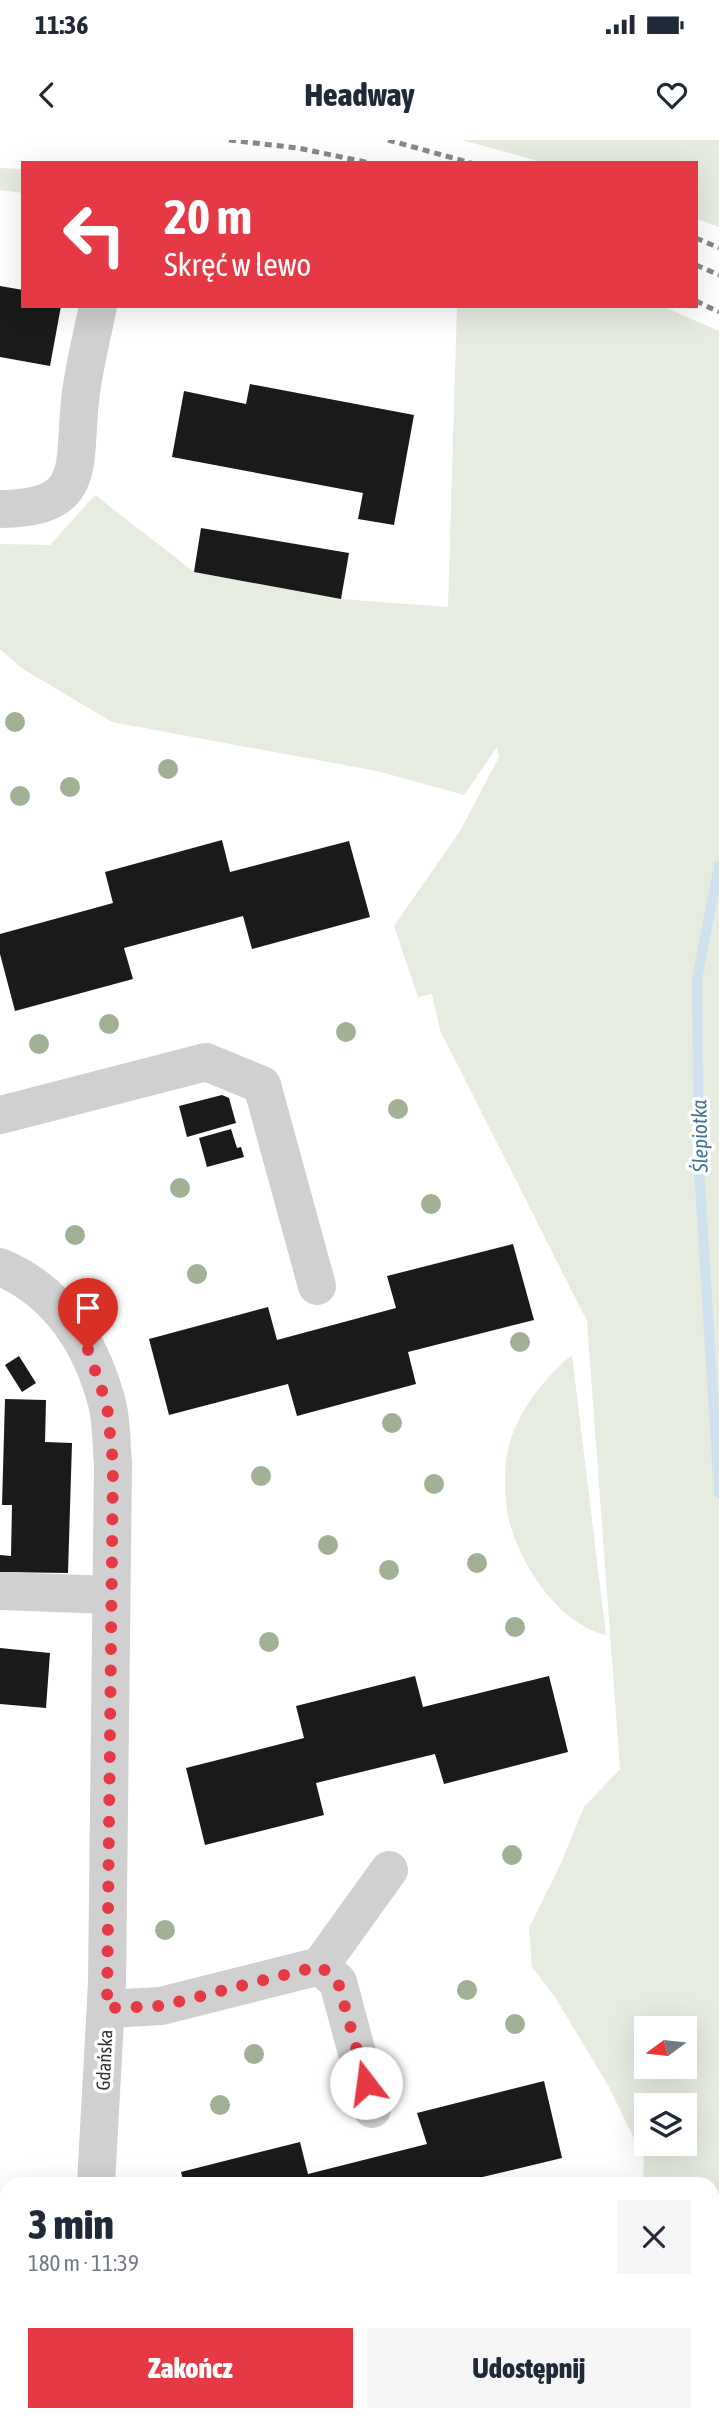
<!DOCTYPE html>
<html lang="pl">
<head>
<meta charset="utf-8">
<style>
	:root { --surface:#fff; --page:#f6f6f7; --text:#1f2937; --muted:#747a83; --accent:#e63946 }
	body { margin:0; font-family:"Asap Condensed",sans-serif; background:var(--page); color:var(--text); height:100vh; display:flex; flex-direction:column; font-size:26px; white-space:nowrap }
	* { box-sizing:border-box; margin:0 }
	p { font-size:23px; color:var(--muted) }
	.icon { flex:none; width:38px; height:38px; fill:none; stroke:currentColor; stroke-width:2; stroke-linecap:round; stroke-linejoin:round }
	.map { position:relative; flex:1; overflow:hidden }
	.panel { position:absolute; left:0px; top:2037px; width:719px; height:245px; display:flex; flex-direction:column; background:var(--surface); border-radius:21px 21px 0 0; box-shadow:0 7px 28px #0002 }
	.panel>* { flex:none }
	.top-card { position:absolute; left:21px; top:21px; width:677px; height:147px; border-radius:0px; box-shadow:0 7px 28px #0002; background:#e63946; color:#fff; overflow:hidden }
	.needle { width:46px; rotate:255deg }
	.buttons { position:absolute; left:634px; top:1876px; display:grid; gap:14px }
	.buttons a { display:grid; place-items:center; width:63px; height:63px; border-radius:0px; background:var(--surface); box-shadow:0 7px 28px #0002; font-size:35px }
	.pin { position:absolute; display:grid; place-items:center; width:60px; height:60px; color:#fff; margin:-72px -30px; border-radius:50% 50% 50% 0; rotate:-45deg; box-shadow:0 0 7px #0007 }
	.pin .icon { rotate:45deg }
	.me { position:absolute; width:77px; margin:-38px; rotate:345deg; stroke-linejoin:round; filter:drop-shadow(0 0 5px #0008) }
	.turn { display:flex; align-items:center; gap:24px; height:147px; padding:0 28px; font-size:32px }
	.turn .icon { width:91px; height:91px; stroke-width:2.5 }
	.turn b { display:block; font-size:49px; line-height:60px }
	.round { display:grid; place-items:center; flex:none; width:74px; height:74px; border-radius:0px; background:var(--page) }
	.overview { display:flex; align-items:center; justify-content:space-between; height:119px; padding:0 28px }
	h1 { font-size:42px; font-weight:800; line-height:52px }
	.primary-button { display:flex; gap:14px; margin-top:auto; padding:14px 28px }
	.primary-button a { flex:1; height:80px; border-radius:0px; background:var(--accent); color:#fff; font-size:28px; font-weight:800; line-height:80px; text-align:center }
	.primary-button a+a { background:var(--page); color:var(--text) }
	.status { display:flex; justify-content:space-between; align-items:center; height:49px; padding:0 35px; background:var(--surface); direction:ltr }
	.status svg { height:19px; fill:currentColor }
	header { display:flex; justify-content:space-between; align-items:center; height:91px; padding:0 28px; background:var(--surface); font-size:32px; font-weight:800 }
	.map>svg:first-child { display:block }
	.green { fill:#e6ecdf; fill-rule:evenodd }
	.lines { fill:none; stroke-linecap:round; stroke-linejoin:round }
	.stream { stroke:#cfe2ee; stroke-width:10 }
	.building { fill:#1a1a1a }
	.minor { stroke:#d0d0d0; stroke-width:38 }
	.rail { stroke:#888; stroke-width:5; stroke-dasharray:7 5; stroke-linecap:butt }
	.tree { fill:#a2b095 }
	.route { stroke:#e63946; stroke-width:12; stroke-dasharray:0 21.6 }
	.labels { text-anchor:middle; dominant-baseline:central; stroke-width:7; stroke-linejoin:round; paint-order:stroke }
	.street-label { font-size:19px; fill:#333; stroke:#fff }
	.water-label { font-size:21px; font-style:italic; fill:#3f7597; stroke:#fff }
</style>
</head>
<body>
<div class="status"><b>11:36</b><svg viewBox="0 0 49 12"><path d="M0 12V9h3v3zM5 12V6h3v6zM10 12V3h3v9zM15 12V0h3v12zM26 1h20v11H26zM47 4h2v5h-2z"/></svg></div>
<header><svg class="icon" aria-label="back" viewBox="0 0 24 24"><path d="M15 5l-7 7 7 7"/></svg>Headway<svg class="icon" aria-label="heart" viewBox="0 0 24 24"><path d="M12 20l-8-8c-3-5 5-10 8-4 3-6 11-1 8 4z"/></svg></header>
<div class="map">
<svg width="719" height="2282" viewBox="0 0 719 2282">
	<rect width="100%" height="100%" fill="#fff"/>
	<path class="green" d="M462,0H719V87L697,79L696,23H545Z
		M0,28L23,29V53L0,50Z
		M457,166H662L719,191V2282H652V2275H712V2044H643L644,2019L609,1947L555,1857L532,1827L529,1788L561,1723L584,1667L620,1629L587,1181L440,890L432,854L418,857L394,786L460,691L499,617L497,607L464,655L377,631L112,582L23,529L0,509V404L50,405L95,355L194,432L340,459L448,467ZM646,1888H684V1927H646ZM684,1965V2004H646V1965Z
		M572,1215L606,1495C558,1484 518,1422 508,1376C505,1360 504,1338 506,1322C510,1281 541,1240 572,1215Z"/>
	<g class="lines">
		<path class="stream" d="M719,726L697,839L699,1028L719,1353"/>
	</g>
	<path class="building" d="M0,146L23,150V166H61L50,226L0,217Z
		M250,244L414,275L394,385L358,379L363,353L172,317L184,251L246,264Z
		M201,388L349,413L341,459L194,432Z
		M222,700L230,732L349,701L370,777L252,809L243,776L124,808L133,839L15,871L0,814V794L113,763L105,732Z
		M222,955L229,958L236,983L187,997L179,966Z
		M231,989L237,1008L241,1007L244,1017L207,1027L199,998Z
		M513,1104L534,1180L408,1212L416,1244L297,1276L288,1244L169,1275L149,1199L268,1167L277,1200L396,1168L387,1136Z
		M19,1216L36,1243L22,1252L5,1225Z
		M5,1259L46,1260L45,1302L72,1303L68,1433L0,1432V1415L11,1416L12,1365H2Z
		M0,1508L50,1513L46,1568L0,1564Z
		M415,1536L423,1567L549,1536L568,1612L444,1644L435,1614L316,1643L324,1675L205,1705L186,1628L304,1598L296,1566Z
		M544,1941L562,2018L453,2044H184L181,2032L300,2002L308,2034L427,2004L417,1973Z"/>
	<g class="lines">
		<path class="minor" d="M0,369C88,368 73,328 80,261C83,230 92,197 98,166
			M0,975L206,922L262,945L317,1146
			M0,1127C59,1152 91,1203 107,1263C112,1282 111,1304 113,1323L107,1843L96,2044
			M0,1451L110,1455
			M320,1826L338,1842L372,1969
			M107,1869L161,1866L320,1826L389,1730
			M82,2282L83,2275"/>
		<path class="rail" d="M229,0L298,8L370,23
			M388,0L471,23
			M696,98L719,108
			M696,125L719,135
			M696,161L719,172"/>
	</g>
	<g class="tree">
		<circle cx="15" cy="582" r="10"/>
		<circle cx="168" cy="629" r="10"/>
		<circle cx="70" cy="647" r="10"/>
		<circle cx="20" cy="656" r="10"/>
		<circle cx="109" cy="884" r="10"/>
		<circle cx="346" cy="892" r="10"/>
		<circle cx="39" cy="904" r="10"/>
		<circle cx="398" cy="969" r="10"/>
		<circle cx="180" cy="1048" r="10"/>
		<circle cx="431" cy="1064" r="10"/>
		<circle cx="75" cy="1095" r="10"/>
		<circle cx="197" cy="1134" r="10"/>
		<circle cx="520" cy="1202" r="10"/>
		<circle cx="392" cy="1283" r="10"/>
		<circle cx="261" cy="1336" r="10"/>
		<circle cx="434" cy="1344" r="10"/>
		<circle cx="328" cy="1405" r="10"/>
		<circle cx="477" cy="1423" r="10"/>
		<circle cx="389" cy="1430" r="10"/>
		<circle cx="515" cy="1487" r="10"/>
		<circle cx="269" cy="1502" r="10"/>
		<circle cx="512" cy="1715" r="10"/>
		<circle cx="165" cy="1790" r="10"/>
		<circle cx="467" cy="1850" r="10"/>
		<circle cx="515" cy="1884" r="10"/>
		<circle cx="254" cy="1914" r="10"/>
		<circle cx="220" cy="1965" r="10"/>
	</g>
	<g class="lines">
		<path class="route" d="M88,1210L107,1265L113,1323L107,1868L161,1866L320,1826L338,1842L366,1943"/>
	</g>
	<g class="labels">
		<g class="street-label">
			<text transform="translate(104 1920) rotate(-87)">Gdańska</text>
		</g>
		<g class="water-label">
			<text transform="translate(699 996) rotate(-91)">Ślepiotka</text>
		</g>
	</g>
</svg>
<div class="buttons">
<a><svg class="needle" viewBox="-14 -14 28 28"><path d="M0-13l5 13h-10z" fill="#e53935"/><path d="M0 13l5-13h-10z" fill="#747a83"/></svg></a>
<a><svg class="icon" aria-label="layers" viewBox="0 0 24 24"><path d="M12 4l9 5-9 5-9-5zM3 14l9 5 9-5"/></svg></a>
</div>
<div class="pin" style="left:88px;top:1210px;background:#d93025"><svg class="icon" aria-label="arrive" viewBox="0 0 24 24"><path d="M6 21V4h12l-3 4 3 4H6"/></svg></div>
<svg class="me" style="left:366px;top:1943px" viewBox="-20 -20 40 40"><circle r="19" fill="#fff"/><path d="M0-13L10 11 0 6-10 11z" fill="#e63946"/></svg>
<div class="top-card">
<div class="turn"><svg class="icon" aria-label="left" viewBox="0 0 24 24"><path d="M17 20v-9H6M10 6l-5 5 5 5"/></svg><div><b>20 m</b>Skręć w lewo</div></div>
</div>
<section class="panel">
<div class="overview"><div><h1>3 min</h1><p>180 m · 11:39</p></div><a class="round"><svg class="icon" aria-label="close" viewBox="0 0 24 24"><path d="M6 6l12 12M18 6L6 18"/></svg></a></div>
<div class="primary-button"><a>Zakończ</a><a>Udostępnij</a></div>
</section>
</div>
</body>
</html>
